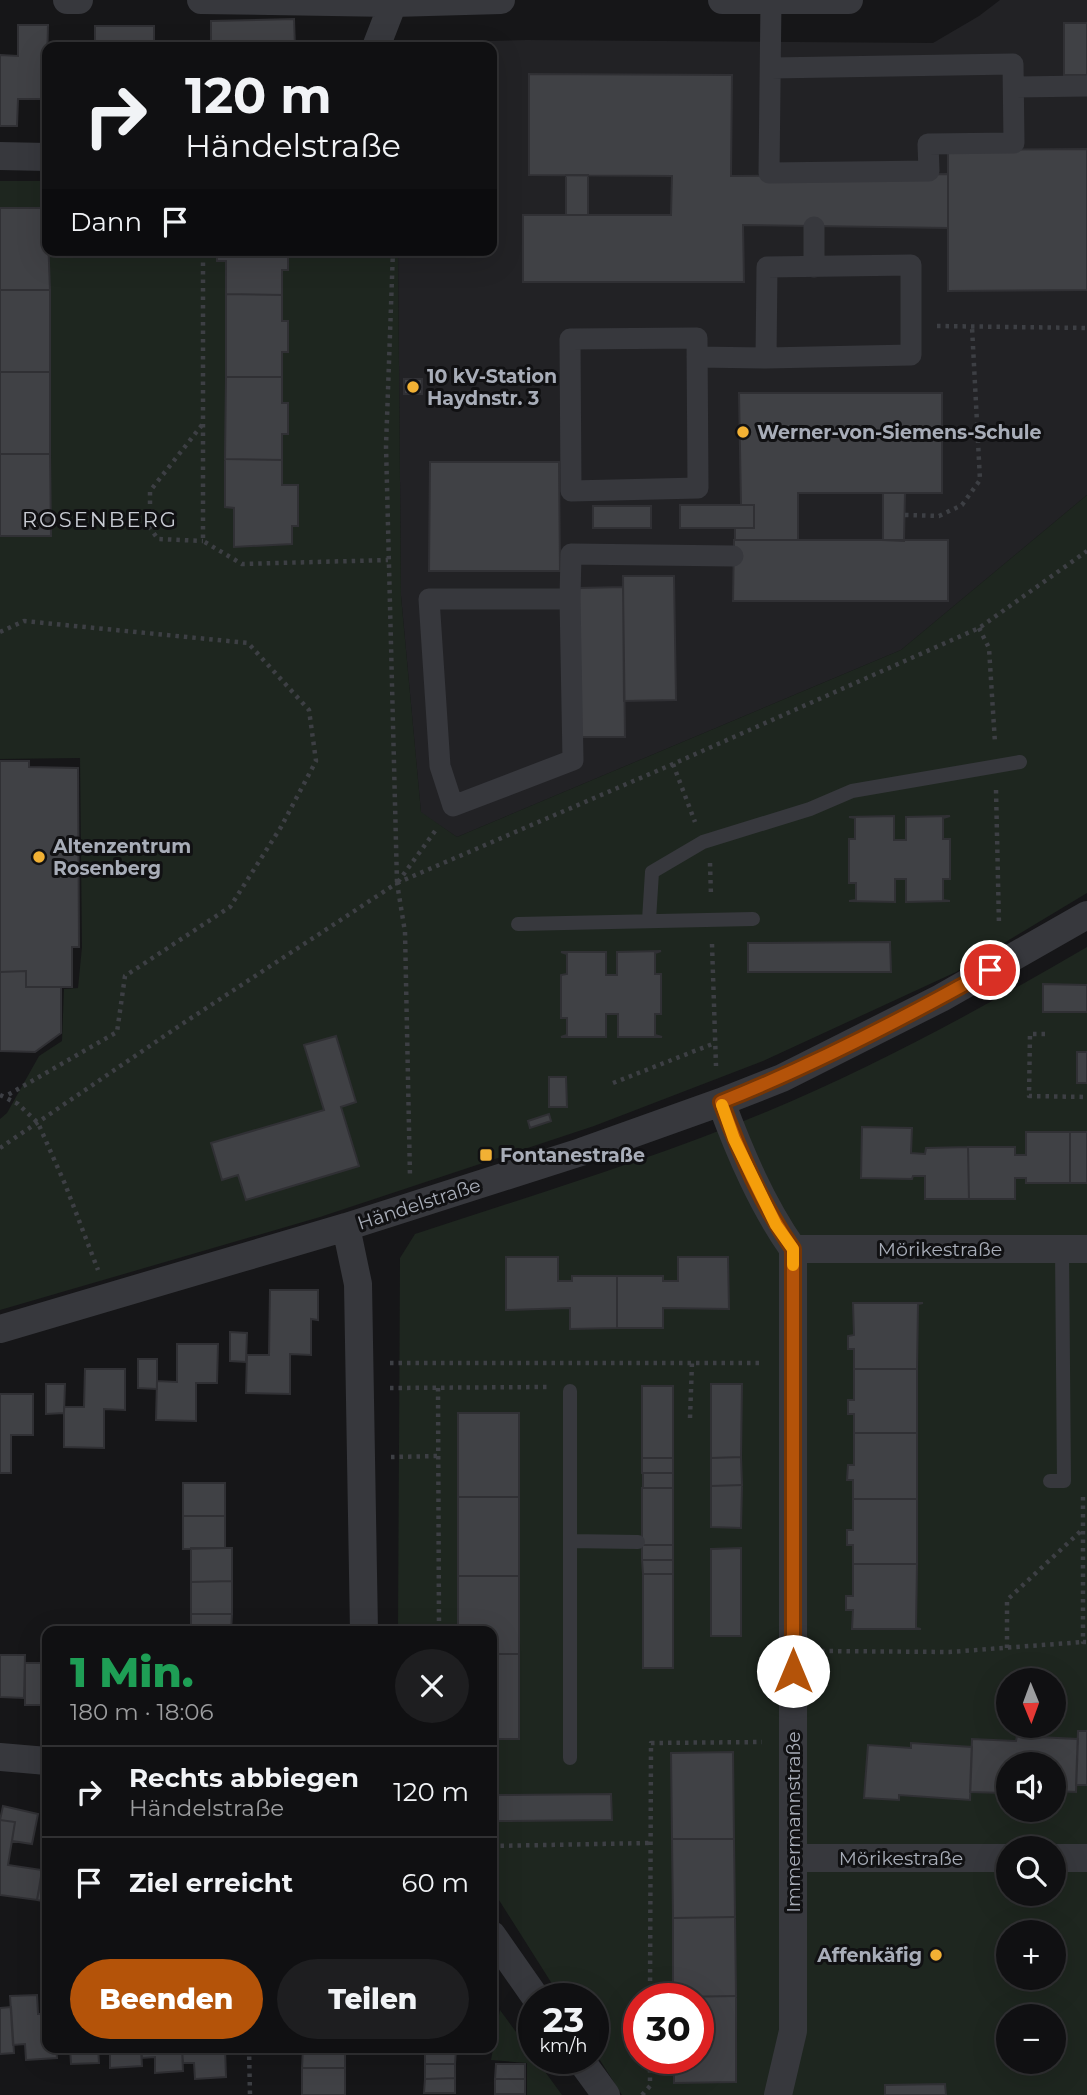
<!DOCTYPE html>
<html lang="de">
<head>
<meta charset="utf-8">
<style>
	:root { --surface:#101012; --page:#1e1e20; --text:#f1f3f6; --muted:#9c9d9f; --line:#303032; --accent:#b45309 }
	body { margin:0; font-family:Montserrat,sans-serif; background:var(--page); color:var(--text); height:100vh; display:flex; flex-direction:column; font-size:26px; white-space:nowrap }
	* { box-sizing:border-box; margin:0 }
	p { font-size:23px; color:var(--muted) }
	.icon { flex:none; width:38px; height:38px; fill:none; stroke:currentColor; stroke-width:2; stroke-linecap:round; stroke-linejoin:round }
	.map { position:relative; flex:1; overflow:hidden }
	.sheet { position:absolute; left:42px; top:1626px; width:455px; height:427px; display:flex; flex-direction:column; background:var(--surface); border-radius:14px; box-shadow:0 7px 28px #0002,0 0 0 2px var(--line) }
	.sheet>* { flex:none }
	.guide { position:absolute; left:42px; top:42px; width:455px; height:214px; border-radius:14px; box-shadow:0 7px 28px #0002,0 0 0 2px var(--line); background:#101012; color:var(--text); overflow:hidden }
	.needle { width:46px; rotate:179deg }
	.tools { position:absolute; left:996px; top:1668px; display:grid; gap:14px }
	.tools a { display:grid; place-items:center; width:70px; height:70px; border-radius:50%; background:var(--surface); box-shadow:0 7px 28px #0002,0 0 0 2px var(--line); font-size:35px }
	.speed { position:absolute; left:518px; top:1983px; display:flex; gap:14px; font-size:35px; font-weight:700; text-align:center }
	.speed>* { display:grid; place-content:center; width:91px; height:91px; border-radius:50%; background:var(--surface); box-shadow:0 7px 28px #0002,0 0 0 2px var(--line); line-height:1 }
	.speed small { font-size:18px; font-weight:400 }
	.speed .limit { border:10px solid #d22; background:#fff; color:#111 }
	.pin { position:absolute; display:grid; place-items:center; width:60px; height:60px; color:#fff; margin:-30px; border:4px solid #fff; border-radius:50%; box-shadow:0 2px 7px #0007 }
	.me { position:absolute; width:77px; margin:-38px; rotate:0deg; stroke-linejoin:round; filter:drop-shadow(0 0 5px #0008) }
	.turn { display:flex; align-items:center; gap:24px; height:147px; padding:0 28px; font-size:32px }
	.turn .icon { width:91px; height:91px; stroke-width:2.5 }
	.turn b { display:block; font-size:49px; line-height:60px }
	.then { display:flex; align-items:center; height:66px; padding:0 28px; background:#0003; gap:14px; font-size:26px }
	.round { display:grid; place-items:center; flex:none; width:74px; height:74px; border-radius:37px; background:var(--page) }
	.head { display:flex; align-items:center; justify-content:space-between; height:119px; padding:0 28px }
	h1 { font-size:42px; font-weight:800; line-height:52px; color:#1e9e55 }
	.cta { display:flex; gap:14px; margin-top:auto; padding:14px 28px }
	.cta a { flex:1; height:80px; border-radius:42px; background:var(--accent); color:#fff; font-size:28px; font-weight:800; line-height:80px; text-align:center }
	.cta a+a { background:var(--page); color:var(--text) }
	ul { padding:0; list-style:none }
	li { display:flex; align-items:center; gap:21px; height:91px; padding:0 28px; border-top:2px solid var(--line) }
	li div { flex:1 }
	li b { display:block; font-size:26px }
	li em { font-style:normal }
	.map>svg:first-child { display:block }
	.built { fill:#222225 }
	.green { fill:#1e261f; fill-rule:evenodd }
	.building { fill:#404145; stroke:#303034; stroke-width:2 }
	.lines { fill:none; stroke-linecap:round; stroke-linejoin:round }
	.path { stroke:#3d3f44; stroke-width:4.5; stroke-dasharray:3.5 5; stroke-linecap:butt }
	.service { stroke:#37383d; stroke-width:14 }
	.pedestrian { stroke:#37383d; stroke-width:21 }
	.minor { stroke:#37383d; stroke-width:28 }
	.route-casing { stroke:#753606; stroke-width:18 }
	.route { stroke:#b45309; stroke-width:12 }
	.slow { stroke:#f59e0b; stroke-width:12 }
	.poi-dot { fill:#f2b134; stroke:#111113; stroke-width:2.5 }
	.labels { text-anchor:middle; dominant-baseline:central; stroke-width:6; stroke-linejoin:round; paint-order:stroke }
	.poi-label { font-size:19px; font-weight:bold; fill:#a8adb8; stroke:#111113; text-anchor:start }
	.street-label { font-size:19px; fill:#a8adb8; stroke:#111113 }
	.neighbourhood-label { font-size:21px; letter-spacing:2px; fill:#c9ccd4; stroke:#111113 }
</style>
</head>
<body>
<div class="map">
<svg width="1087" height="2095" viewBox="0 0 1087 2095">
	<rect width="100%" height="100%" fill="#161618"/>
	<path class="built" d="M1000,0H1087V495L901,650L457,837L421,813L401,596L398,250H492V47H410L411,43L526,40L933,43L979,16Z"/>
	<path class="green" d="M0,181H47V250H398L401,596L421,812L457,837L901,650L1087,495V893L956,972L763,1061L594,1126L320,1217L0,1310V1119L7,1113L39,1056L62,1041L64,989L78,988L82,947L80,758L0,759Z
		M1087,947V2095H622L593,2049V1998H561L492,1889V1631H398L400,1258L415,1234C532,1195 652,1160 766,1112C877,1066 984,1007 1087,947ZM1008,1680H1054V1726H1008ZM1008,1764H1054V1810H1008ZM1008,1848H1054V1894H1008ZM1008,1932H1054V1978H1008ZM639,1998H698V2058H639ZM1008,2016H1054V2062H1008Z
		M500,2010L562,2095H527V2063L491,2060Z"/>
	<path class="building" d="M294,19L295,47H211V21Z
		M1064,23H1087V75H1064Z
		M18,25H48L46,99H18L17,126H0V55L18,56Z
		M95,26H154V47H95Z
		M529,74L732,75L731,176L948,174V228L743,225L744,282H523V215H671L672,176L529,175Z
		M1087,149V290L948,291V150Z
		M566,175H588V215H566Z
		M0,208H47L50,290H0Z
		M217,250H288V270H282V295L226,294V261H217Z
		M0,290H50V372H0Z
		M226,294L282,295V321H288V352H282V377H226Z
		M0,372H50V454H0Z
		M226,377H282V403H288V434H282V460L225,459Z
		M404,379H422V394H404Z
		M739,393H942V493H798V540H735V528H754V505H741Z
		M0,454H50L51,536H0Z
		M225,459L282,460V485H298V526H292V544L234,547V508L225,507Z
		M430,462H559L560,571H429Z
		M883,493H905L904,541L883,540Z
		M680,505H754V528H680Z
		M593,506H651V528H593Z
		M734,540H948V601H733Z
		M623,576H674L676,700L624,701Z
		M623,587L625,737H580L579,588Z
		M0,761H29V767L78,768L79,947H72V987H26V971L0,972Z
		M894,816V840H906V817L950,816L943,818V839H950V879H943V900L950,901L906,902V879H895V902L849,901L856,900V883H849V839H855V818L849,817Z
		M890,942L891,972H748V943Z
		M661,951L655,953V974H661V1014H655V1035L662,1037H618V1014H606V1037H561L567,1035V1018H561V975L567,974V954L561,952H606V975H617V952Z
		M26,971V987H61V1033L35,1052L0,1051V972Z
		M1043,984L1087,985V1012H1043Z
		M336,1036L356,1102L341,1107L359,1166L246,1200L238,1175L222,1180L211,1143L324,1110L304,1045Z
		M1077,1052H1087V1083H1077Z
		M549,1077H566L567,1107H549Z
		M549,1114L551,1121L530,1128L528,1121Z
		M862,1127L912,1128L911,1153L925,1154L926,1148L968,1147L969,1199H925V1176H913L912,1179L861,1178Z
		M1026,1132H1070V1183H1026V1178H1015V1199H969L968,1147H1015V1155H1026Z
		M1070,1132H1087V1183H1070Z
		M506,1257H558V1281H572V1276H617V1328L570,1329V1308L506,1310Z
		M678,1257H728L729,1309L663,1308V1328H617V1276H663V1281H678Z
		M270,1290H318V1320L311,1319V1355L290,1354V1394L246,1393L247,1355H269Z
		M853,1303H923L918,1304L917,1369H854V1349H848V1336L854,1335Z
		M230,1332L247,1333L246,1362L230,1361Z
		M177,1344H218L217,1383H196V1421L156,1420L157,1381L177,1382Z
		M138,1359H157V1389L138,1388Z
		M85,1369H125V1410L104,1409V1448L64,1447V1407H84Z
		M854,1369H917V1433H854V1414H848V1400H854Z
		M46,1384H65L64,1413L46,1414Z
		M711,1384H742L741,1457L711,1458Z
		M642,1386H673V1458H642Z
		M0,1394H33V1435H11V1473H0Z
		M458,1413H519V1497H458Z
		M854,1433H917V1499H853V1480H847L848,1465H854Z
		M741,1457L742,1485L711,1486V1458Z
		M642,1458H673V1473H642Z
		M643,1473H673V1488H643Z
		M183,1483H225V1516H183Z
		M742,1485L741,1528L711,1527V1486Z
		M642,1488H673V1545H642Z
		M458,1497H519V1576H458Z
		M853,1499H917V1564H853V1545H847V1530H853Z
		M183,1516H225V1548L183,1549Z
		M642,1545H673V1560H642Z
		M191,1548H232V1581L191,1582Z
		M741,1548V1636H711V1549Z
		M642,1560H673V1574H643Z
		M853,1564H917L916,1628L921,1629H852L853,1610H846V1596H853Z
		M643,1574H673V1668H643Z
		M458,1576H519V1654H492V1631H458Z
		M232,1581V1614H191V1582Z
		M191,1614H232L231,1631H191Z
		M492,1654H519V1739H492Z
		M0,1655H25L24,1698L0,1697Z
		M25,1663H47V1705H25Z
		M1078,1731H1087V1785H1076Z
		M1017,1736L1078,1739L1076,1792L1054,1791V1764H1008V1789H1006L1005,1793L970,1792L972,1739L1016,1741Z
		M911,1743L972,1747L970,1800L899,1795V1800L864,1798L868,1745L911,1748Z
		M733,1752L734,1839H672L671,1753Z
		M611,1794L612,1820L497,1821L496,1795Z
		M3,1806L38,1814L32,1844L12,1841L15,1822L0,1820Z
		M0,1820L15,1822L8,1865L41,1870L43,1865L37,1900L0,1895Z
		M672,1839H734L735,1917L673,1918Z
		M43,1870L47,1871V1902L37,1900Z
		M735,1917L736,1996L673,1997V1918Z
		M37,1995L38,2014H47V2048H56L57,2058L26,2060L25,2044L13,2045L10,1996Z
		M736,1996V2082L674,2083V2058H698V1998H673V1997Z
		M11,2007L14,2053L0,2054V2008Z
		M56,2048H98L99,2063L71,2064L70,2048Z
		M98,2048H141L142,2066L110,2068V2052L99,2053Z
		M141,2048H182L183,2071L155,2073V2057L142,2058Z
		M182,2048H225L226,2077L195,2079L194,2063H183Z
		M303,2048H345V2068H302Z
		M425,2049H456L455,2064H425Z
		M425,2064H455V2078L425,2079Z
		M496,2064H525V2079H495Z
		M302,2068H345V2095H302Z
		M455,2078V2093H424L425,2079Z
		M495,2079H525V2094H495Z
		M945,2084L946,2095H885V2085Z"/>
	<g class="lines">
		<path class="path" d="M393,250L386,446L397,883
			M203,254V541L242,564L388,560
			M937,326L1087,328
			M202,425L150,491V528L158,539L203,541
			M905,515L939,516L962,505L980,480L972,327
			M979,628L989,648L995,743
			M0,632L24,621L248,643L309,710L316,761L281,827L230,907L125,976L117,1032L6,1096
			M673,764L695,822
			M996,790L999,925
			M710,863L711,896
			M398,882L438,827
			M397,883L673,764L979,628L1087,551
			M712,944L716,1066
			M1045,1034H1030L1029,1096L1087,1097
			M613,1083L715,1043
			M0,1095L18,1104L38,1123L65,1184L98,1270
			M0,1148L182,1024L397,883L405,932L410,1177
			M390,1363H762
			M390,1388L549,1387
			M438,1388L439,1631
			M690,1418L692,1363
			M391,1457L439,1456
			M1083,1497V1642H1087
			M1007,1648V1600L1083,1529
			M821,1651L949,1652L1083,1642
			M492,1846L651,1843
			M650,1998L651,1743L762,1742
			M249,2048L250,2095
			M642,2095L650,2086V2058"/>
		<path class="service" d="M649,920L652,872L703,842L810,809L852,791L1020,762
			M518,924L753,919
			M1050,1481H1064L1062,1249
			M570,1541L638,1542
			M570,1758V1391"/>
		<path class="pedestrian" d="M771,0L769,173L929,171L928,144L1014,143L1013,64L771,68
			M1014,87L1087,86
			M911,265V355L766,358L767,267Z
			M814,267V227
			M697,338L698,488L571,491L570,339Z
			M697,357L766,358
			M429,599H570L573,760L453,806L440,766Z
			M570,599L571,554L733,556"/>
		<path class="minor" d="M67,0H79
			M201,0L393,3L501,0
			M722,0H849
			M376,47L393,3
			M0,156L47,157
			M721,1102C740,1153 762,1205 793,1249V2031L778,2095
			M346,1227L358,1284L364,1631
			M793,1249H1087
			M0,1329L346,1227L581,1152L721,1102L782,1078L941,998L1087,915
			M0,1757L47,1761
			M793,1858H1008
			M1054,1858H1087
			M492,1935L536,1998
			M579,2058L606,2095"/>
	</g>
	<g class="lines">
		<g class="route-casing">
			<path id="route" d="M793,1671V1249C762,1205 740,1153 721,1102C814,1065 903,1019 990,970"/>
		</g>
		<use href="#route" class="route"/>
		<path class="slow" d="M722,1105L734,1139L776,1225L793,1249V1265"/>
	</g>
	<g class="poi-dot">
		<circle cx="413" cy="387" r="7"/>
		<circle cx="743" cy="432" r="7"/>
		<circle cx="39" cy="857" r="7"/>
		<rect x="479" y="1148" width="14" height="14" rx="3.5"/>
		<circle cx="936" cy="1955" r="7"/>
	</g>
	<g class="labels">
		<g class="poi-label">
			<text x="427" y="376">10 kV-Station<tspan x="427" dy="22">Haydnstr. 3</tspan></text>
			<text x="757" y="432">Werner-von-Siemens-Schule</text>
			<text x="53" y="846">Altenzentrum<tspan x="53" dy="22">Rosenberg</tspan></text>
			<text x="500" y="1155">Fontanestraße</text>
			<text x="922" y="1955" text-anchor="end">Affenkäfig</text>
		</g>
		<g class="street-label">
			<text transform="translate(419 1204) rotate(-18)">Händelstraße</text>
			<text x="940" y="1249">Mörikestraße</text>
			<text transform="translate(793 1822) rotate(-90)">Immermannstraße</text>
			<text x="901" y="1858">Mörikestraße</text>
		</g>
		<g class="neighbourhood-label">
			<text x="100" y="519">ROSENBERG</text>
		</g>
	</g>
</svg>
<div class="tools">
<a><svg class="needle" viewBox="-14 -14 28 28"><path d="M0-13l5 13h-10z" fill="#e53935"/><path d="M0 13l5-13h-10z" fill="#9c9d9f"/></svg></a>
<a><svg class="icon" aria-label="sound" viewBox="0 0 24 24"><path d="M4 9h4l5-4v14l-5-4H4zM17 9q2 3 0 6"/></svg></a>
<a><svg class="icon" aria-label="search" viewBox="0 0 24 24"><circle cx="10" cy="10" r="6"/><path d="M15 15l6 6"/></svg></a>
<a>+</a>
<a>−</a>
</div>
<div class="speed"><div>23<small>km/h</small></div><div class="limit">30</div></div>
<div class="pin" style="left:990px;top:970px;background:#d93025"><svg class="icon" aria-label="arrive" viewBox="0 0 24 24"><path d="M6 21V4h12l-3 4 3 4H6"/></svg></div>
<svg class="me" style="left:793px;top:1671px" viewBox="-20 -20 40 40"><circle r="19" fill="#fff"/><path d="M0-13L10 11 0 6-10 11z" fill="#b45309"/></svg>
<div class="guide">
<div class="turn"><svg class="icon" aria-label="right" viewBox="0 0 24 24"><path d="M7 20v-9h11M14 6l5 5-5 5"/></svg><div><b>120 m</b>Händelstraße</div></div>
<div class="then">Dann<svg class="icon" aria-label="arrive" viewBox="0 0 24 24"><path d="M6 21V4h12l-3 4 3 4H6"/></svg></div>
</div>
<section class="sheet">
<div class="head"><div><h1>1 Min.</h1><p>180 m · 18:06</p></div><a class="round"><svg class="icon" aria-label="close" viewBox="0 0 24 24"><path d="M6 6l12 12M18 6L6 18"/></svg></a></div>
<ul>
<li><svg class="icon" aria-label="right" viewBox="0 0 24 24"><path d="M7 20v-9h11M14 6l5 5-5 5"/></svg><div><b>Rechts abbiegen</b><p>Händelstraße</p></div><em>120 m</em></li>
<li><svg class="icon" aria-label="arrive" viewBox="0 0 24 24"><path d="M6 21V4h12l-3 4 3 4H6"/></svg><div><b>Ziel erreicht</b></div><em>60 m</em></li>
</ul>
<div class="cta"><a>Beenden</a><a>Teilen</a></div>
</section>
</div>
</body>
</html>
